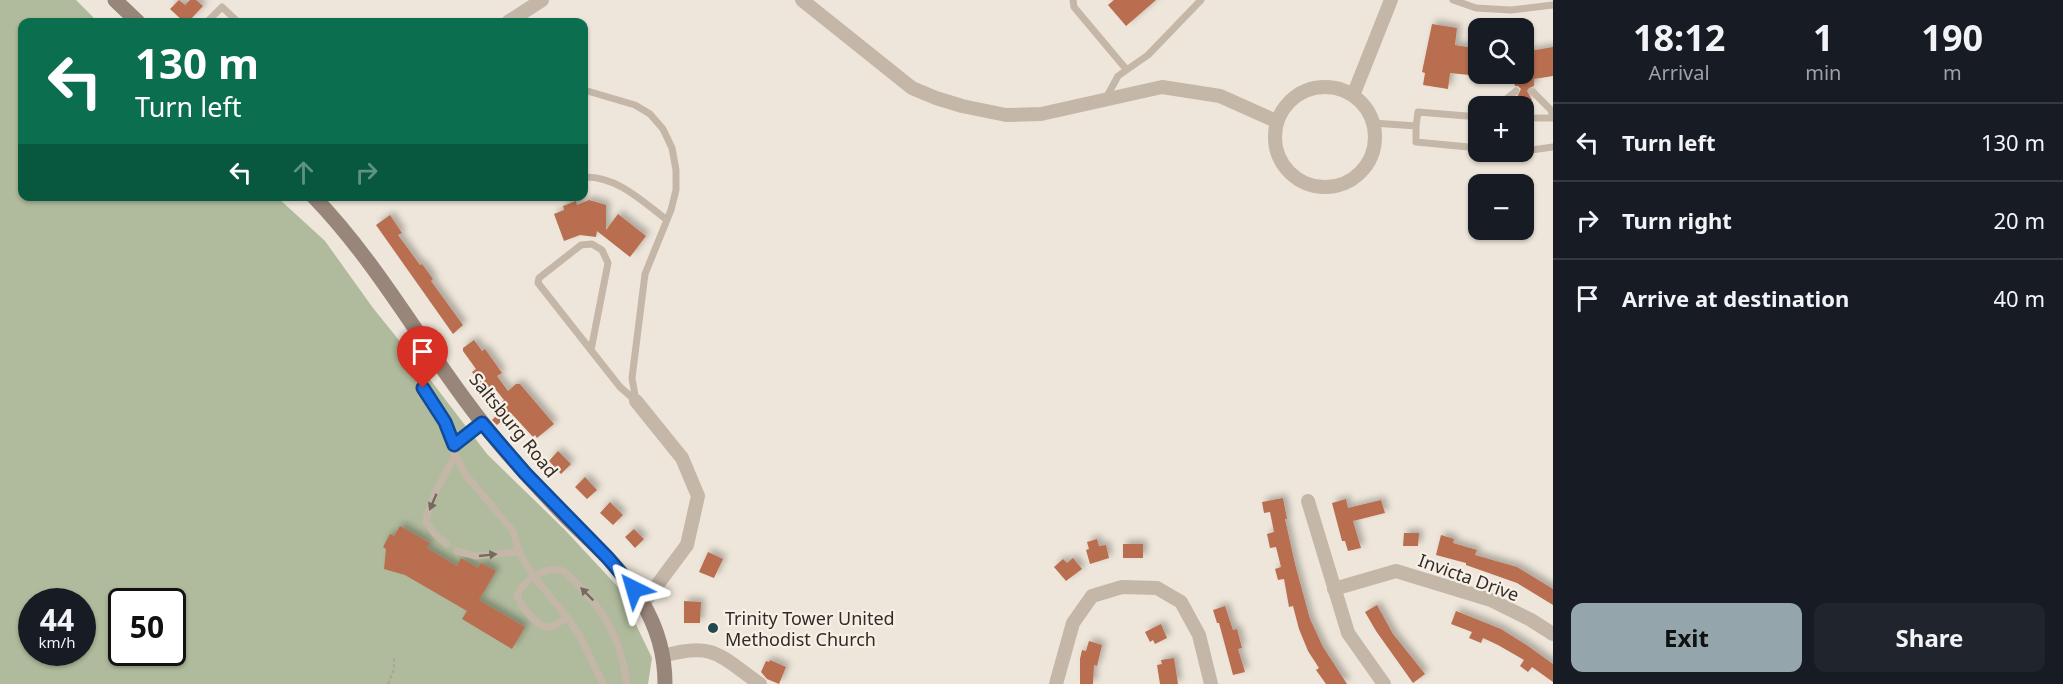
<!DOCTYPE html>
<html lang="en">
<head>
<meta charset="utf-8">
<style>
	:root { --surface:#171b24; --page:#20242c; --text:#f1f3f6; --muted:#9ea1a6; --line:#363941; --accent:#94a6ab }
	body { margin:0; font-family:"Noto Sans",sans-serif; background:var(--page); color:var(--text); height:100vh; display:flex; flex-direction:column; font-size:22px; white-space:nowrap }
	* { box-sizing:border-box; margin:0 }
	p { font-size:20px; color:var(--muted) }
	.icon { flex:none; width:33px; height:33px; fill:none; stroke:currentColor; stroke-width:2; stroke-linecap:round; stroke-linejoin:round }
	.map { position:relative; flex:1; overflow:hidden }
	.panel { display:flex; flex-direction:column; background:var(--surface); width:510px }
	.panel>* { flex:none }
	.hud { position:absolute; left:18px; top:18px; width:570px; height:183px; border-radius:12px; box-shadow:0 2px 4px #0004; background:#0b6e4f; color:#fff; overflow:hidden }
	.controls { position:absolute; left:1468px; top:18px; display:grid; gap:12px }
	.controls a { display:grid; place-items:center; width:66px; height:66px; border-radius:12px; background:var(--surface); box-shadow:0 2px 4px #0004; font-size:30px }
	.speed { position:absolute; left:18px; top:588px; display:flex; gap:12px; font-size:30px; font-weight:700; text-align:center }
	.speed>* { display:grid; place-content:center; width:78px; height:78px; border-radius:50%; background:var(--surface); box-shadow:0 2px 4px #0004; line-height:1 }
	.speed small { font-size:15px; font-weight:400 }
	.speed .limit { border:3px solid #111; border-radius:9px; background:#fff; color:#111 }
	.pin { position:absolute; display:grid; place-items:center; width:51px; height:51px; color:#fff; margin:-62px -26px; border-radius:50% 50% 50% 0; rotate:-45deg; box-shadow:0 0 6px #0007 }
	.pin .icon { rotate:45deg }
	.me { position:absolute; width:66px; margin:-33px; rotate:320deg; stroke-linejoin:round; filter:drop-shadow(0 0 4px #0008) }
	.turn { display:flex; align-items:center; gap:21px; height:126px; padding:0 18px; font-size:27px }
	.turn .icon { width:78px; height:78px; stroke-width:2.5 }
	.turn b { display:block; font-size:42px; line-height:51px }
	.lanes { display:flex; align-items:center; height:57px; padding:0 18px; background:#0003; justify-content:center; gap:30px; direction:ltr }
	.lanes .off { opacity:.35 }
	.eta { display:flex; justify-content:space-evenly; align-items:center; height:102px; text-align:center }
	.eta b { font-size:36px; font-weight:700; line-height:42px }
	.action { display:flex; gap:12px; margin-top:auto; padding:12px 18px }
	.action a { flex:1; height:69px; border-radius:12px; background:var(--accent); color:#111; font-size:24px; font-weight:700; line-height:69px; text-align:center }
	.action a+a { background:var(--page); color:var(--text) }
	ul { padding:0; list-style:none }
	li { display:flex; align-items:center; gap:18px; height:78px; padding:0 18px; border-top:2px solid var(--line) }
	li div { flex:1 }
	li b { display:block; font-size:22px }
	li em { font-style:normal }
	main { display:flex; flex:1; min-height:0 }
	.map>svg:first-child { display:block }
	.green { fill:#afbb9c; fill-rule:evenodd }
	.building { fill:#b86e4f; filter:url(#shadow) }
	.lines { fill:none; stroke-linecap:round; stroke-linejoin:round }
	.path { stroke:#b0a192; stroke-width:2; stroke-dasharray:3 3; stroke-linecap:butt }
	.lane { stroke:#c5b7a8; stroke-width:7 }
	.street { stroke:#c5b7a8; stroke-width:14 }
	.secondary { stroke:#98867a; stroke-width:15 }
	.oneway { fill:#746a61 }
	.route-casing { stroke:#114b97; stroke-width:15 }
	.route { stroke:#1a73e8; stroke-width:10 }
	.poi-dot { fill:#22494f; stroke:#f7f0e6; stroke-width:2 }
	.labels { text-anchor:middle; dominant-baseline:central; stroke-width:4.5; stroke-linejoin:round; paint-order:stroke }
	.street-label { font-size:18px; fill:#322b27; stroke:#f7f0e6 }
	.poi-label { font-size:18px; fill:#322b27; stroke:#f7f0e6; text-anchor:start }
</style>
</head>
<body>
<main>
<div class="map">
<svg width="1553" height="684" viewBox="0 0 1553 684">
	<defs>
		<filter id="shadow"><feDropShadow dx="4" dy="-4" stdDeviation="3" flood-color="#0004"/></filter>
	</defs>
	<rect width="100%" height="100%" fill="#eee6da"/>
	<path class="green" d="M0,0H76L98,22H22V196L277,197L325,241L373,308L419,365L487,454L565,530L618,587L652,658L648,684H0ZM32,602H82V652H32ZM122,602H172V652H122Z"/>
	<path class="building" d="M179,0L185,5L190,0H196L203,6L190,20L188,18L184,22L170,9Z
		M1114,0H1156L1126,26L1108,5Z
		M1432,24L1457,28L1455,45L1479,49V76L1450,73L1448,89L1423,85L1425,73L1422,72Z
		M1553,47V76L1534,79V86L1529,88L1527,91L1532,100H1518L1517,97L1521,89L1518,86H1515L1512,74H1524V52Z
		M589,200L606,205V230L618,214L646,236L630,257L597,231L596,237L580,235L564,241L554,214L564,210L563,206L576,201L577,205Z
		M390,215L402,233L398,235L420,265L422,264L433,279L431,281L463,325L453,334L376,225Z
		M474,340L482,351L485,349L502,373L497,376L508,391L516,384H520L554,424L537,438L535,435L533,437L511,413L497,425L492,420L506,406L502,402L504,400L492,385L485,390L472,372L476,369L463,351V348Z
		M558,451L571,464L561,474L549,461Z
		M585,477L597,490L587,499L575,487Z
		M1283,498L1287,519H1285L1295,564L1310,619L1323,647L1347,684H1326L1316,670L1319,668L1308,651L1299,629L1293,606L1289,607L1284,579L1278,580L1275,569L1281,567L1276,547L1270,548L1267,534L1274,532L1270,512L1264,513L1262,502Z
		M1346,499L1348,508L1381,500L1385,513L1353,521L1361,548L1348,551L1345,541H1342L1332,503Z
		M610,502L623,515L613,525L600,513Z
		M400,526L430,543L427,548L457,566L461,558L478,568L481,563L496,571L479,600L525,627L512,649L462,619L467,611L405,575L384,569L386,549L383,547L390,534L394,536Z
		M634,529L644,539L635,548L625,537Z
		M1404,533H1419L1418,546H1403Z
		M1441,535L1454,539L1453,543L1477,550L1475,555L1517,567L1553,589V605L1517,583L1466,565V563L1436,555Z
		M1097,539L1099,546L1106,545L1109,558L1090,564L1086,550L1089,549L1087,542Z
		M1123,544H1143V558H1123Z
		M708,552L723,559L714,578L699,572Z
		M1073,558L1082,569L1066,581L1054,567L1063,559L1067,563Z
		M684,601L701,602L700,623H684Z
		M1377,605L1393,634L1425,674L1413,683L1376,631L1365,612Z
		M1225,606L1233,630L1237,629L1242,648L1238,649L1245,672L1233,675L1219,623H1217L1213,610Z
		M1456,611L1501,629L1528,646L1553,664V682L1532,667L1528,672L1520,666L1524,660L1498,645L1483,638L1481,643L1469,638L1472,632L1451,624Z
		M1161,624L1167,638L1155,644L1153,640L1150,642L1145,632Z
		M1089,641L1102,645L1097,666L1094,665L1093,684H1080V659L1082,650L1086,651Z
		M1174,658L1178,684H1160L1157,665L1162,664L1161,660Z
		M770,660L786,667L779,684L767,679L761,672L766,661L769,662Z"/>
	<g class="lines">
		<path class="path" d="M388,684L394,669V657"/>
		<path class="lane" d="M1073,0L1074,7L1126,69
			M1453,0L1476,8L1511,10L1553,5
			M207,22L222,7L238,22
			M584,90L635,105L650,114L663,129L672,148L676,170V190L671,210L645,274L632,378L636,401
			M1533,92L1551,110L1553,118
			M1105,100L1118,76L1148,55L1201,0
			M1498,106L1516,91
			M1524,118H1553
			M1373,123L1416,126L1418,112L1479,117
			M1416,126V142L1479,148
			M1524,151L1553,147
			M584,177C617,176 642,201 667,220
			M591,350L608,263L602,250L592,244L581,245L539,278L538,283L620,387L636,401
			M423,388L445,422L451,437L455,455L465,474L513,531L519,552L534,577L567,617C561,621 553,628 546,627C536,625 519,604 517,595C525,579 546,565 564,571C602,607 619,631 627,684
			M454,445L482,423
			M447,544L435,534L426,522C429,499 445,476 455,455
			M457,551L476,556L519,552
			M567,617L580,636L603,684"/>
		<path class="street" d="M802,0L912,88L936,98L962,106L1006,115L1041,114L1162,87L1220,96L1276,121
			M508,22L542,0
			M1275 137a50 50 0 1 1 100 0a50 50 0 1 1-100 0Z
			M1354,93L1391,0
			M636,401L682,458L698,496L687,545L643,604
			M1308,501L1348,633L1384,684
			M1334,589L1396,571L1491,600L1531,620L1553,634
			M663,656C714,641 720,656 760,684
			M1056,684L1073,623L1092,596L1122,587L1157,588L1181,602L1199,635L1211,684"/>
		<path class="secondary" d="M115,0L138,22
			M313,196C380,265 425,351 485,426C510,458 538,488 566,517C593,544 623,569 642,602C657,627 665,655 665,684"/>
	</g>
	<defs><path id="oneway-solid" d="M-6-.8H1V-3.2L6.5 0L1 3.2V.8H-6Z" transform="scale(1.5)"/></defs>
	<g class="oneway">
		<use href="#oneway-solid" transform="translate(433 502) rotate(113)"/>
		<use href="#oneway-solid" transform="translate(488 555) rotate(-6)"/>
		<use href="#oneway-solid" transform="translate(587 594) rotate(-135)"/>
	</g>
	<g class="lines">
		<g class="route-casing">
			<path id="route" d="M423,388L445,422L454,445L482,423L525,473L608,558L634,589"/>
		</g>
		<use href="#route" class="route"/>
	</g>
	<circle class="poi-dot" cx="713" cy="628" r="6"/>
	<g class="labels">
		<g class="street-label">
			<text transform="translate(514 425) rotate(51)">Saltsburg Road</text>
			<text transform="translate(1469 577) rotate(20)">Invicta Drive</text>
		</g>
		<g class="poi-label">
			<text x="725" y="618">Trinity Tower United<tspan x="725" dy="21">Methodist Church</tspan></text>
		</g>
	</g>
</svg>
<div class="controls">
<a><svg class="icon" aria-label="search" viewBox="0 0 24 24"><circle cx="10" cy="10" r="6"/><path d="M15 15l6 6"/></svg></a>
<a>+</a>
<a>−</a>
</div>
<div class="speed"><div>44<small>km/h</small></div><div class="limit">50</div></div>
<div class="pin" style="left:423px;top:388px;background:#d93025"><svg class="icon" aria-label="arrive" viewBox="0 0 24 24"><path d="M6 21V4h12l-3 4 3 4H6"/></svg></div>
<svg class="me" style="left:634px;top:589px" viewBox="-20 -20 40 40"><path d="M0-17L14 15 0 8-14 15z" fill="#1a73e8" stroke="#fff" stroke-width="4"/></svg>
<div class="hud">
<div class="turn"><svg class="icon" aria-label="left" viewBox="0 0 24 24"><path d="M17 20v-9H6M10 6l-5 5 5 5"/></svg><div><b>130 m</b>Turn left</div></div>
<div class="lanes"><svg class="icon" aria-label="left" viewBox="0 0 24 24"><path d="M17 20v-9H6M10 6l-5 5 5 5"/></svg><svg class="icon off" aria-label="ahead" viewBox="0 0 24 24"><path d="M12 20V5M6 11l6-6 6 6"/></svg><svg class="icon off" aria-label="right" viewBox="0 0 24 24"><path d="M7 20v-9h11M14 6l5 5-5 5"/></svg></div>
</div>
</div>
<section class="panel">
<div class="eta">
<div><b>18:12</b><p>Arrival</p></div>
<div><b>1</b><p>min</p></div>
<div><b>190</b><p>m</p></div>
</div>
<ul>
<li><svg class="icon" aria-label="left" viewBox="0 0 24 24"><path d="M17 20v-9H6M10 6l-5 5 5 5"/></svg><div><b>Turn left</b></div><em>130 m</em></li>
<li><svg class="icon" aria-label="right" viewBox="0 0 24 24"><path d="M7 20v-9h11M14 6l5 5-5 5"/></svg><div><b>Turn right</b></div><em>20 m</em></li>
<li><svg class="icon" aria-label="arrive" viewBox="0 0 24 24"><path d="M6 21V4h12l-3 4 3 4H6"/></svg><div><b>Arrive at destination</b></div><em>40 m</em></li>
</ul>
<div class="action"><a>Exit</a><a>Share</a></div>
</section>
</main>
</body>
</html>
